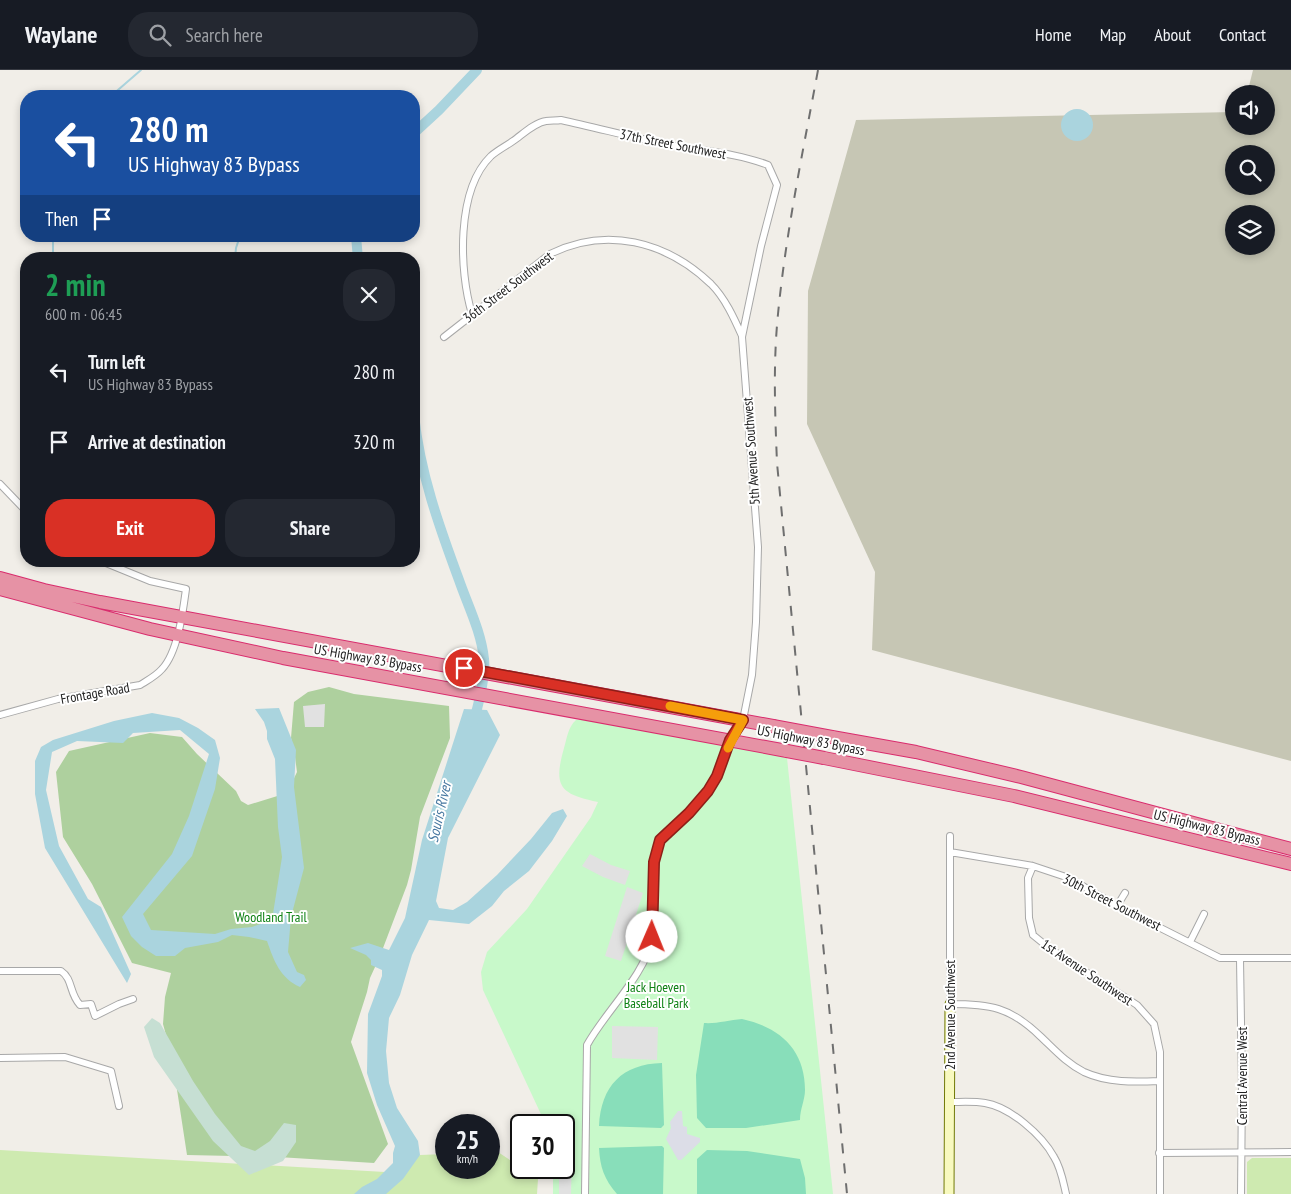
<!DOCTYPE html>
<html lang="en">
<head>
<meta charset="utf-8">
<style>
	:root { --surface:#171b24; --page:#242831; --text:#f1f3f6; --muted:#9ea1a6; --line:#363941; --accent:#d93025 }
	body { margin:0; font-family:"PT Sans Narrow",sans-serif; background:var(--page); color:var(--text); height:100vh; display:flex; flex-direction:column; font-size:19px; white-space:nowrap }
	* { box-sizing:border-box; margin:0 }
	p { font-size:16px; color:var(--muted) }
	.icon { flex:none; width:28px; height:28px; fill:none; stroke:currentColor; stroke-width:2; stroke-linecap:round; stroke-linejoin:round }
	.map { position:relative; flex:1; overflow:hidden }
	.details { position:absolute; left:20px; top:182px; width:400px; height:315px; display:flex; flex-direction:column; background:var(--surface); border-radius:20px; box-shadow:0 2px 8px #0003 }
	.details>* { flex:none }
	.guide { position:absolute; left:20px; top:20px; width:400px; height:152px; border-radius:20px; box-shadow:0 2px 8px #0003; background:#1a4fa0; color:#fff; overflow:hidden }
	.tools { position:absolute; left:1225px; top:15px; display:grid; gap:10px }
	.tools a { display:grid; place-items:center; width:50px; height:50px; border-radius:50%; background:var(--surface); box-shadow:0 2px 8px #0003; font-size:25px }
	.speed { position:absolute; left:435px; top:1044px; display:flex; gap:10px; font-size:25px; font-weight:700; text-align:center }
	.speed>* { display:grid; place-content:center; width:65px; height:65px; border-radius:50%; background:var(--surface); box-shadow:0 2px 8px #0003; line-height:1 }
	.speed small { font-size:12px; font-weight:400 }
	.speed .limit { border:2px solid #111; border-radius:8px; background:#fff; color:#111 }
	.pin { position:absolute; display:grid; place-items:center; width:42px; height:42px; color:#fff; margin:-21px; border:2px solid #fff; border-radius:50%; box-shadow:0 1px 5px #0007 }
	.me { position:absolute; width:55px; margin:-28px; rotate:1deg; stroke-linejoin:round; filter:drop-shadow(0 0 4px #0008) }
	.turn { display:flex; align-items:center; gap:18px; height:105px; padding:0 25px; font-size:22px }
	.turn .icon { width:65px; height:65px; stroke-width:2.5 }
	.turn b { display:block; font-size:35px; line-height:42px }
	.then { display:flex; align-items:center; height:48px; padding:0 25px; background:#0003; gap:10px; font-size:19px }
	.round { display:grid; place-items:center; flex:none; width:52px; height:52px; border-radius:20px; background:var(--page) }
	.head { display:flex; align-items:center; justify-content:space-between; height:85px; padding:0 25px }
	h1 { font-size:30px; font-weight:700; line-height:38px; color:#1e9e55 }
	.button { display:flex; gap:10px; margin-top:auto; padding:10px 25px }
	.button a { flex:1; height:58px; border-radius:20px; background:var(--accent); color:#fff; font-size:20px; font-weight:700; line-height:58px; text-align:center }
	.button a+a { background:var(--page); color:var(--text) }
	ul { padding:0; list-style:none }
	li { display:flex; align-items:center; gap:15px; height:70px; padding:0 25px }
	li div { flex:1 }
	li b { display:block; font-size:19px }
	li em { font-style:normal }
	header { display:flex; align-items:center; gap:30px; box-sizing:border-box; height:70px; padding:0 25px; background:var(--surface); border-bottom:1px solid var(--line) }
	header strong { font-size:24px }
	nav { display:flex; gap:28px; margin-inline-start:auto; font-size:18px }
	.search { width:350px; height:45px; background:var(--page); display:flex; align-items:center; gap:12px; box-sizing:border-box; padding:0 18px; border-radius:20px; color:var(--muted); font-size:19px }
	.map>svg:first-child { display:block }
	.construction { fill:#c6c6b4; fill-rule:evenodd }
	.grass { fill:#ceeab0 }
	.forest { fill:#aed09e }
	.wetland { fill:#c6dfd3 }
	.park { fill:#c8f9ca }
	.pitch { fill:#88deba }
	.parking { fill:#e1e1e1 }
	.plaza { fill:#dcdde7 }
	.water { fill:#aad4de }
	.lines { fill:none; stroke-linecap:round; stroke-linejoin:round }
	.stream { stroke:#aad4de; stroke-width:2 }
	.river { stroke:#aad4de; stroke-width:10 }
	.street-casing { stroke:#a8a8a8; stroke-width:8 }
	.secondary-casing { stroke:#717a07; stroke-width:11 }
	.highway-casing { stroke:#d92c6d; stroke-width:14 }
	.street { stroke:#fff; stroke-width:6 }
	.secondary { stroke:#f8f9bf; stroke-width:9 }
	.highway { stroke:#e692a5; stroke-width:12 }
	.rail { stroke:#6f6f6f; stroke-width:2; stroke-dasharray:10 10; stroke-linecap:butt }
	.highway-bridge-casing { stroke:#d92c6d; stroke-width:14; stroke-linecap:butt }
	.highway-bridge { stroke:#e692a5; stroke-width:12 }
	.route-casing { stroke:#8d1f18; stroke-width:12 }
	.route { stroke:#d93025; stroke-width:9 }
	.slow { stroke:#f59e0b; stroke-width:9 }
	.labels { text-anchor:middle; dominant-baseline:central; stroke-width:4; stroke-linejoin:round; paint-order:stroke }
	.street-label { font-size:14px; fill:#212121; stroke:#fff }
	.park-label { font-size:14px; fill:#0e8114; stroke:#fff }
	.water-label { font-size:15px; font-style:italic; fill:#4878a1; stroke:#fff }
</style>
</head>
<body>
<header>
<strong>Waylane</strong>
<div class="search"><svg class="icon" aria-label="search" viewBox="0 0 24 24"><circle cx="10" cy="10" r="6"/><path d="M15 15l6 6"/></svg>Search here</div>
<nav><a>Home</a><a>Map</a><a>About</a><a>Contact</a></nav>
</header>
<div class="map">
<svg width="1291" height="1124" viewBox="0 0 1291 1124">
	<rect width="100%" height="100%" fill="#f1eee8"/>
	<path class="construction" d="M1253,0H1291V691L872,580L875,502L807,354L808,221L856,50L1234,42V56H1266V24H1247ZM1234,84H1266V116H1234ZM1234,144H1266V176H1234Z"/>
	<path class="grass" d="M0,1080L385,1102L420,1085L446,1084V1098H489V1081L495,1080L538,1109L537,1124H0Z
		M1252,1088H1291V1124H1247V1092Z"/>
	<path class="forest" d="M329,617L354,624L449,636L450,668L420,747L411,800L407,815L380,886L370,908L367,922L351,972L388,1074L374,1093L278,1087L187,1085L172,987L163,954L165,927L171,903L132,893L92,814L63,767L56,702L69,681L150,663L182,667L197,684L236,721L241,731L248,735L287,723L297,702L295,687L291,668L294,632L308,622Z"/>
	<path class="wetland" d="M152,948L160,953L193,1011L215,1044L241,1076L255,1081L270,1071L284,1053L296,1055V1072L283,1091L249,1105L213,1071L154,987L144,957Z"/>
	<path class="park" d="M576,650H584L721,672L787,688L833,1124H553V1098H564V1055H546L483,920L481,902L487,882L527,839L591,747L598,732C560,724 553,717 564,678C567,668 568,657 576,650Z"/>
	<path class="pitch" d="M742,949C779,957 805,979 805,1020C805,1030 800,1039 800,1050L746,1058H706L697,1048L696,1005L704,953C716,954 729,950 742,949Z
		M662,993L664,1055L661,1058L599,1056C601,1016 622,994 662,993Z
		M662,1076L664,1078L663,1124H617C604,1109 600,1097 599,1078Z
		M707,1080L747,1081L800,1089L805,1108L806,1124H697V1089Z"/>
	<path class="parking" d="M325,634L324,657H305L303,636Z
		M590,784L611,795L630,801L625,815L603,807L582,796Z
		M627,817L643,823L621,891L605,886Z
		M612,956L658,957L657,990L612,988Z
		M564,1079H572L571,1124H559V1098H564Z"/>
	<path class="plaza" d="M678,1041H682L683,1056L687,1057V1064L700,1068V1072L681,1090H678L666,1069L671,1058L670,1052Z"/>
	<path class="water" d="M1061 55a16 16 0 1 1 32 0a16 16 0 1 1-32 0Z
		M279,638L296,680L294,717L304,798L291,847L288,882L297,902L304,905L306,910L300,917C280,908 274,891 267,871L249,867L232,865L218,872L185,878L175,886H156L142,877L131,866L122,847L172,784L189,746L209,684L180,660L133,663L123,673L77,671L52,682L46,720L59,776L88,829L101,837L131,904L127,913L45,778L35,724V691L41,677L53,670L114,651L152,643L179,648L198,658L215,670L220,688L215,719L192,786L143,844L151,860L215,864L231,859L252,857L272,850L282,787L278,757L275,689L267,669V661L264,652L255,639Z
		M464,639L487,640L500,665L448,768L436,831L439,838L453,840L467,832L497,805L531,769L552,743L563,739L567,746L552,771L529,801L504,821L492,836L469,854L429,850L412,885L400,925L389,948L386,981L389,1013L397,1038L418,1071L420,1085L403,1109L386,1124H354L362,1117L377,1109L393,1093V1083L395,1076L377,1035L367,1003L368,944L382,906V900L371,895V890L366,885L350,878L368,873L389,880L405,848L422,770Z"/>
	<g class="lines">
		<path class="stream" d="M111,26L141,0
			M53,166V189
			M235,189L236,178L240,166"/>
		<path class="river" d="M414,63L439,40L477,0
			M356,166L358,189
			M414,345C420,403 439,456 459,510C468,536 481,561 484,589C486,604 478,638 473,652"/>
		<g class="street-casing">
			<path id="street" d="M472,244C459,201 456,120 491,86C498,80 506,76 513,71C523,64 534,53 546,51C551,50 556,51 561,50C598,58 634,68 670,75C703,81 737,83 768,95L777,115L761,176L742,267L758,477L756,552L752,605L743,650L730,670L717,705L701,730L660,771L653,792C653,814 656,847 652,868C646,904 605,942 587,975L585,1124
				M444,267L550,184C606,156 666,171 711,214C725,228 734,248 742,266
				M0,414L26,441
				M0,645L58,629L140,615C148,610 156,606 162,599C178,582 183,541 186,519L150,511L101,491
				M950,766V934C990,934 1010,937 1040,966C1054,979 1066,993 1084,1002C1108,1013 1134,1012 1159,1011
				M950,782L1033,796L1069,808L1117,836L1220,888H1291
				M1033,796L1028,808L1029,848L1033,865L1049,878L1137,935L1154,954L1160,982V1124
				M1117,836L1125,823
				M1190,872L1204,844
				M1240,889L1242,1016L1241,1124
				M0,901H61C73,909 69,923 80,935L91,934L95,946L119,934L133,929
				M0,988L65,987L111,1001L119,1036
				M950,1032C961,1032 974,1031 985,1033C1010,1037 1042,1065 1054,1087C1061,1098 1063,1111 1066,1124
				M1159,1083L1291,1082"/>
		</g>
		<g class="secondary-casing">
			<path id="secondary" d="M949,1124L950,934"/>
		</g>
		<g class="highway-casing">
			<path id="highway" d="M0,508L44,520L100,532L773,656
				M0,519L150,559L283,588L787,681
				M832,667L916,682L1021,707L1291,779
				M824,688L1014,726L1291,794"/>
		</g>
		<use href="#street" class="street"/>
		<use href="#secondary" class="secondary"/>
		<use href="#highway" class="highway"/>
		<path class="rail" d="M818,0C803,81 786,162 778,244C773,294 775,343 777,393L847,1124"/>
		<g class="highway-bridge-casing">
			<path id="highway-bridge" d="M773,656L832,667
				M787,681L824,688"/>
		</g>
		<use href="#highway-bridge" class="highway-bridge"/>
	</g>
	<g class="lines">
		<g class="route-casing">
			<path id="route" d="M464,598L743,650L730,670L717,706L708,721L689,743L660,770L654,792L652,867"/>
		</g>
		<use href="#route" class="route"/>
		<path class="slow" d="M670,636L743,650L728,678"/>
	</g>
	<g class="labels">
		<g class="street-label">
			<text transform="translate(673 74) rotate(11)">37th Street Southwest</text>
			<text transform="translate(508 217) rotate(-37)">36th Street Southwest</text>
			<text transform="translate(751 381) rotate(-94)">5th Avenue Southwest</text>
			<text transform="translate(368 588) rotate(10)">US Highway 83 Bypass</text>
			<text transform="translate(95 623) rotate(-10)">Frontage Road</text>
			<text transform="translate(811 670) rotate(11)">US Highway 83 Bypass</text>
			<text transform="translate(1207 757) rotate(14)">US Highway 83 Bypass</text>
			<text transform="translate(1112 832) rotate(27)">30th Street Southwest</text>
			<text transform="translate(1087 902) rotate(34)">1st Avenue Southwest</text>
			<text transform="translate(950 945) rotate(-90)">2nd Avenue Southwest</text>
			<text transform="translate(1242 1006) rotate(-90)">Central Avenue West</text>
		</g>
		<g class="park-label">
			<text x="271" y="847">Woodland Trail</text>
			<text x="656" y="917">Jack Hoeven<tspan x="656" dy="16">Baseball Park</tspan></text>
		</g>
		<g class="water-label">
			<text transform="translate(439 742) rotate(-77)">Souris River</text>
		</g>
	</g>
</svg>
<div class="tools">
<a><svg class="icon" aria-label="sound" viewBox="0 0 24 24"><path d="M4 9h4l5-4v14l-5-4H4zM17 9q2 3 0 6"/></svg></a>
<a><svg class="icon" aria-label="search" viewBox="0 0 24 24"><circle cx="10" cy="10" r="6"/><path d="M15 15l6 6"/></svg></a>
<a><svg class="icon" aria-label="layers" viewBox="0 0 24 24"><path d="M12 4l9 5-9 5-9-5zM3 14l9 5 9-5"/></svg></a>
</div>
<div class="speed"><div>25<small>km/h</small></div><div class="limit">30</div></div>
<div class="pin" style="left:464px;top:598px;background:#d93025"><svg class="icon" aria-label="arrive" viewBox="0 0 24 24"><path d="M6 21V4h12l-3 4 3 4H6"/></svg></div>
<svg class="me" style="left:652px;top:867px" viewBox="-20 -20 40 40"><circle r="19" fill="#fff"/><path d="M0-13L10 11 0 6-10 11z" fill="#d93025"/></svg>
<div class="guide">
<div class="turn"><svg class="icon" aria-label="left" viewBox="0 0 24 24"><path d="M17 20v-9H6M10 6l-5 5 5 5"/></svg><div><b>280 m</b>US Highway 83 Bypass</div></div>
<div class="then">Then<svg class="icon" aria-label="arrive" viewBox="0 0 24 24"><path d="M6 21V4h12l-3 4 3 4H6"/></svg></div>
</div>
<section class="details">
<div class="head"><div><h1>2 min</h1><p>600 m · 06:45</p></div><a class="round"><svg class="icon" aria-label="close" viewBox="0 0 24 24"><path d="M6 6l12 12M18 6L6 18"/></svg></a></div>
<ul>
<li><svg class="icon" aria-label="left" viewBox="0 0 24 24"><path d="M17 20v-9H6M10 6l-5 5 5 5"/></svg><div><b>Turn left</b><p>US Highway 83 Bypass</p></div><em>280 m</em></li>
<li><svg class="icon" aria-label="arrive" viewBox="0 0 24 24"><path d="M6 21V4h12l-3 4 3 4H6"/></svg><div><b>Arrive at destination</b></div><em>320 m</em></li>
</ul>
<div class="button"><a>Exit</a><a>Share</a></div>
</section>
</div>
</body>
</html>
